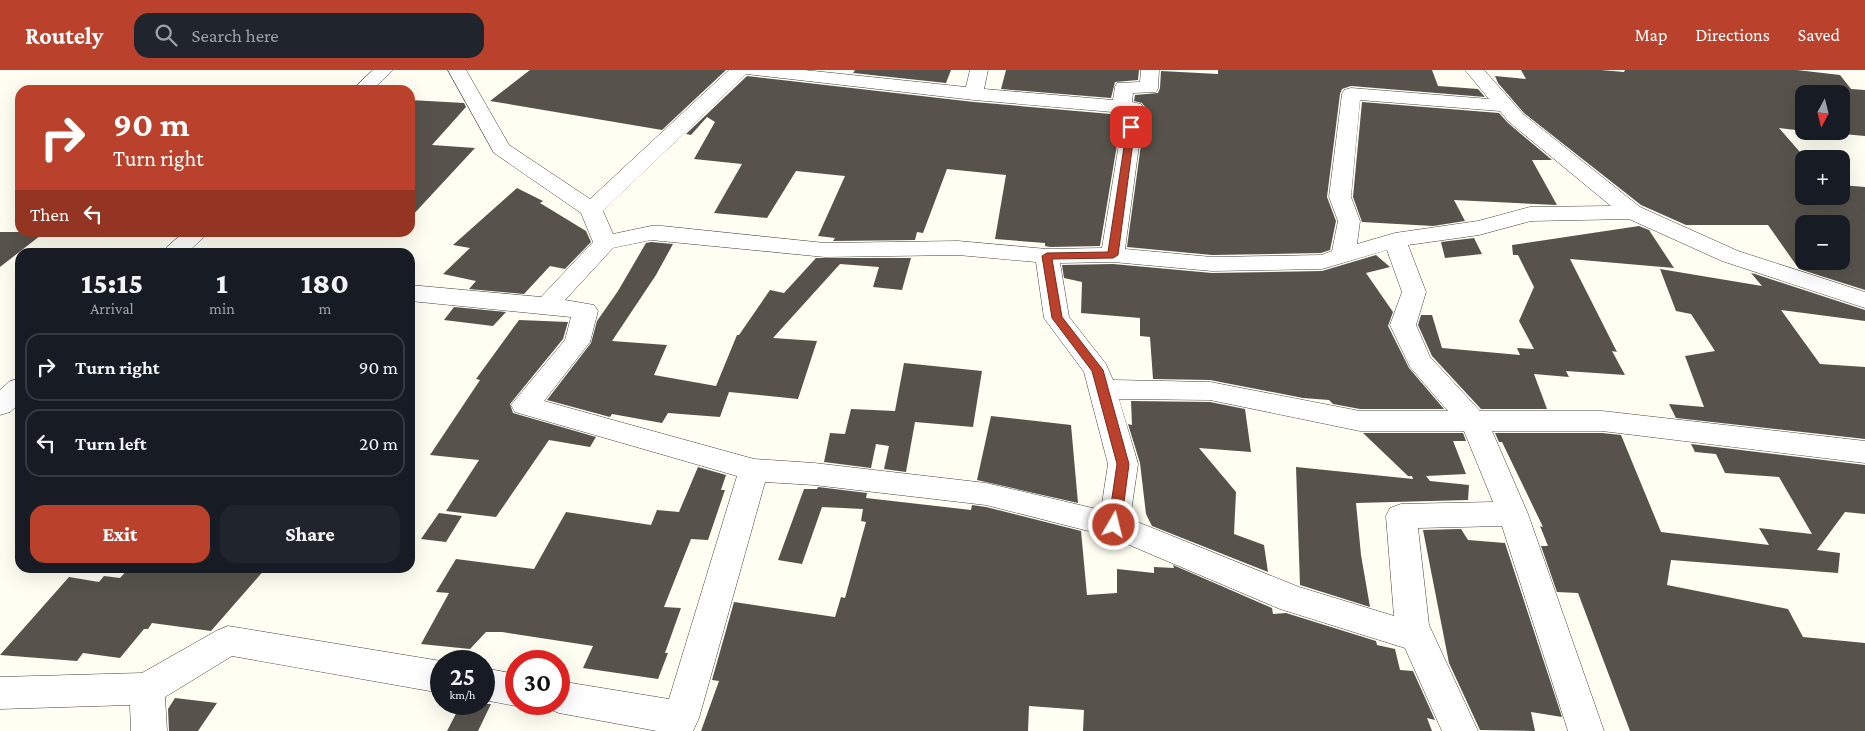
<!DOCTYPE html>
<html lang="en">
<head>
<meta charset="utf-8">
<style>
	:root { --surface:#171b24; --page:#20242c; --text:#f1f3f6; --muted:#9ea1a6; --line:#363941; --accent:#ba422c }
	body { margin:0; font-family:"Crimson Pro",serif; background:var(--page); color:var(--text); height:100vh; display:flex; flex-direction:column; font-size:19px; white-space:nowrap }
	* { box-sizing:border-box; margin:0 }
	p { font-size:16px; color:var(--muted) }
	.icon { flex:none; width:28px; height:28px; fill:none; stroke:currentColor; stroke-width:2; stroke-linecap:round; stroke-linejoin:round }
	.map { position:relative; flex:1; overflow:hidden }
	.panel { position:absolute; left:15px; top:178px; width:400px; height:325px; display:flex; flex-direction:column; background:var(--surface); border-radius:15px; box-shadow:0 5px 20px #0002 }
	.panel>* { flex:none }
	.top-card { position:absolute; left:15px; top:15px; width:400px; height:152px; border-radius:15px; box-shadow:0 5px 20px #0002; background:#ba422c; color:#fff; overflow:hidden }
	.needle { width:32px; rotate:187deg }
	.buttons { position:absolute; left:1795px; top:15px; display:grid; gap:10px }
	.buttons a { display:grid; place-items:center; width:55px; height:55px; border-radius:10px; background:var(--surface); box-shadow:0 5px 20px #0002; font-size:25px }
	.speed { position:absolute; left:430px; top:580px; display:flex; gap:10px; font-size:25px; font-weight:700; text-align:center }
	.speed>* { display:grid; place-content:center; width:65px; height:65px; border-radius:50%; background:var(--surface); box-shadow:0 5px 20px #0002; line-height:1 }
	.speed small { font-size:12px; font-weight:400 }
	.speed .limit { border:8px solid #d22; background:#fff; color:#111 }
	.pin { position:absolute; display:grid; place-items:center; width:42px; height:42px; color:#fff; margin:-21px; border-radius:10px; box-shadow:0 2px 8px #0006 }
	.me { position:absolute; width:55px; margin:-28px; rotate:8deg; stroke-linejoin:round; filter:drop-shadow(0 0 4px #0008) }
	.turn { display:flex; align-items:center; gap:18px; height:105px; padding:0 15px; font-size:22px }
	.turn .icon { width:65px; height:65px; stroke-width:2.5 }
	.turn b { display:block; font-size:35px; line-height:42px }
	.then { display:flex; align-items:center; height:48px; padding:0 15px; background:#0003; gap:10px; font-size:19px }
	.eta { display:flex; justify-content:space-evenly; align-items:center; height:85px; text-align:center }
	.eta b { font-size:30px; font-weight:800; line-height:35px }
	.primary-button { display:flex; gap:10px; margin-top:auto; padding:10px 15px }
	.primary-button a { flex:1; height:58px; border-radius:15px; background:var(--accent); color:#fff; font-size:20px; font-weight:800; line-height:58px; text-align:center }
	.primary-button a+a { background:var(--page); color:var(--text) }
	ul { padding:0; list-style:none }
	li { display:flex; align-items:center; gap:15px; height:68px; margin:0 10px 8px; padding:0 5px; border:2px solid var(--line); border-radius:15px }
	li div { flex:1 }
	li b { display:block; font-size:19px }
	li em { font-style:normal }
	header { display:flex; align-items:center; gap:30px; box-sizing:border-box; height:70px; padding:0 25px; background:var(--accent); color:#fff }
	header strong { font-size:24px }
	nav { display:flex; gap:28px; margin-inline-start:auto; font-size:18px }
	.search { width:350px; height:45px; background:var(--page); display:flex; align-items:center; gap:12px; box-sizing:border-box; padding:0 18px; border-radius:15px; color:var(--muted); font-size:19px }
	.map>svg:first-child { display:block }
	.building { fill:#57534c; fill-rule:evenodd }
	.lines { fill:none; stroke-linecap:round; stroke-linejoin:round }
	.minor-casing { stroke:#424242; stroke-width:1 }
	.minor { fill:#fff; fill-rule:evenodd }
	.route { fill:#ba422c; stroke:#792b1d }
</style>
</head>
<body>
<header>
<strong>Routely</strong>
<div class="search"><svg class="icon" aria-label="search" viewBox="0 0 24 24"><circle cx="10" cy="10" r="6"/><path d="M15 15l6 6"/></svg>Search here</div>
<nav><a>Map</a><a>Directions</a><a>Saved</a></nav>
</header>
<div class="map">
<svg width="1865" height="661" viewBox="0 0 1865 661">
	<rect width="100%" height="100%" fill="#fefef2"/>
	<path class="building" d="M530,0H726L662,60L490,31Z
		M855,0H951L946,13L853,3Z
		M1006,0H1139L1138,10L1115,12L1111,28L1001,19Z
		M1218,0H1432L1438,16L1478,19L1485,27L1351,16L1342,19L1340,24L1327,127L1336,151L1330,180L1321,183L1212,185L1127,177L1146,38L1142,33L1134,31L1135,25L1158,23L1160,18L1161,1L1218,4Z
		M1521,0H1601L1624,2L1625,0H1797L1840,5L1851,19L1865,20V66L1811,61H1841V24H1804V61L1779,58L1806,89H1804V126H1841V115L1865,117V220L1799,199L1768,155H1686L1641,135L1524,43L1498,13L1495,6L1526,9ZM1804,154H1841V191H1804Z
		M747,6L974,32L1122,45L1100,176L1050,177L1045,176V173L995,169L1006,105L947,99L923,163L917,162L915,170L833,171L835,168L818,166L845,106L796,101L767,148L714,143L742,94L694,89L715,52L707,47L691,65L686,64Z
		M410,30L464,33L466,37L432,75L475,78L410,148Z
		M1362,32L1499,43L1508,53L1552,90H1532L1557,135L1454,130L1465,151L1433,156L1362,152L1353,127Z
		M517,118L543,131L540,133L586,161L591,172L565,199L550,196L524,224L469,219L476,211L443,204L470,178L453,175Z
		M1639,156L1649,160L1674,198L1570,189L1617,282L1612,281L1625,305L1566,301L1569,307L1534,304L1547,339H1481L1432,286L1418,255L1421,245H1432L1442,278L1520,285L1517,278L1534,279L1519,251L1534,217L1518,185H1513L1512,175Z
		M0,162H45L0,197Z
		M1474,168L1482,184L1445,188L1441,172Z
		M651,172L673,174L656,205L612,271L667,275L654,305L716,316L737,265H739L770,220L784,223L816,188H911L902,220L873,217L879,197L840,194L773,268L817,271L798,329L729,322L720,347L668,343L662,353L612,344L610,347L547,330L591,273L597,251L618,221L646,173Z
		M1376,185L1390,197L1366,203L1393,242L1388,256L1409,298L1444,339H1360L1333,334L1329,330L1303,328L1210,310L1153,309L1150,267L1140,266V248L1081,243L1082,212L1064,208L1062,195L1113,194L1212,203L1322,201Z
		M1660,199L1762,216L1751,203L1755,204L1865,240V251L1781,240L1820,294L1865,297V369L1676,348L1669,334L1704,337L1685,286L1715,281L1691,244L1676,241Z
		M454,237L506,242L493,256L444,250Z
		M519,250L568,252L563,269L510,334L513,343L596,367L590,377L549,370L496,447L446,441L479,390L430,385L480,310L476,309Z
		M904,293L982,301L973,357L915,352L906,402L884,399L889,376L876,374L871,398L824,392L830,363L845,364L851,339L895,341Z
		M1131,331L1210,332L1245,339L1251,382L1199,378L1236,422L1234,464L1264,475L1268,502L1152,456L1146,444L1140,393L1128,354L1132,355Z
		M991,346L1071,355L1078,433L977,410Z
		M1363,363H1463L1466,371H1453L1466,404L1426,406L1430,411L1469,415L1468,430L1356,433L1361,485L1370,537L1300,515L1296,397L1413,409L1412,406H1408Z
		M1495,363H1602L1621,365L1661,462L1769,475L1759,458L1812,464L1779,407L1725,403L1716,384L1695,382L1691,374L1865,395V444L1845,442L1817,480L1840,483L1838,503L1671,490L1667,515L1788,539L1803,567L1865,573V661H1630L1578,523L1557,522L1541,476H1548L1540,456L1543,457L1502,372H1499Z
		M698,397L726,405L721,420H725L708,470L691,469L664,537L681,538L665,583H668L658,609L583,598L593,576L502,562H486L470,579L421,574L449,523L436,522L456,489L534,499L566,442L651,455L657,440L679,442Z
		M818,417L867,423L866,428L971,440L972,435L986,437L1081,461L1087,525L1117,523V499L1154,503V497L1174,498L1173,495L1272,538L1273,544L1286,543L1376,571L1377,575L1395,579L1400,600L1413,601L1435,650L1427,648L1432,661H1083L1084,640L1029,636L1028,661H701L719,611L712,610L734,532L835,547L841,527L845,528L866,452L861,451L863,439L822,437L802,494L778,490L804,419H817Z
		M439,443L462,446L446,472L421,469Z
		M1461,459L1468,470L1505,473L1562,647L1531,642L1535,661L1480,660L1449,593L1423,460Z
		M129,498H144L177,503L182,498H266L211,561L152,553L148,559H144L120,588L83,583L77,591L0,585L69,507L99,512L104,506L120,508Z
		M175,628L217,633L198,661H169L168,639Z
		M461,634H491L478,661H447Z"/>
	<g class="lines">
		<g class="minor-casing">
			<path id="minor" d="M373,0H393L372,20H352Z
				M448,0H466L509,75L590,129L729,0H804L966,17L970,0H988L984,19L1113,30L1115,17L1117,13L1140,12L1141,0H1159L1158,18L1156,22L1133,23L1132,32L1141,34L1144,38L1125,179L1212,187L1321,185L1332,181L1338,151L1329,127L1342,24L1344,20L1351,18L1489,29L1465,0H1484L1523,44L1640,137L1738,181L1865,222V238L1722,191L1629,149L1531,151L1479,165L1408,175L1426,222L1416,255L1430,287L1480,341H1602L1865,371V393L1602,361H1492L1528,444L1604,661H1568L1502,456L1418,458L1429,555L1478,661H1442L1405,578L1280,539L1108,466L986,435L814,415L765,412L699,648L693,661H657L559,643L546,638L544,634H559V611L669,629L737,406L515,342L511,335L565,270L571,247L410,231V215L541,227L593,172L581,143L494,83ZM746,4L974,30L1124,43L1102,178L1047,179L958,171L825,173L662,156H651L613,164L603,141ZM1360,30L1500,41L1509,52L1611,136L1530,137L1478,151L1395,163L1357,174L1360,151L1351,127ZM651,170L825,187L958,185L1036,192L1044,248L1084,302L1108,394L1101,440L986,413L814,393L754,389L544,331L590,272L598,241L594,235L565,230L613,178ZM1387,180L1402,222L1390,255L1410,297L1448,341H1360L1210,312L1113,310L1106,294L1069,247L1060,193L1113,192L1212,201L1322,199ZM1119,329L1210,330L1360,361H1464L1493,432L1401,434L1390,438L1386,446L1394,546L1299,517L1130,449L1138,394Z
				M184,162H209L188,182H164L167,177Z
				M20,309V333L10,342L0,345V320L10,311Z
				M228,556L441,591V623L232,586L165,627L167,661H131L130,635L0,639V607L142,603L216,561Z
				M484,598L516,604V634H522L516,636L484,630Z"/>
		</g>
		<use href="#minor" class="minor"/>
	</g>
	<path class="route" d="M1131,55L1135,57L1118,185L1113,188L1052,189L1062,247L1103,300L1129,394L1121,455L1119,458H1110L1108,455L1117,394L1092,301L1052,248L1042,186L1047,183L1108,182L1127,57Z"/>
</svg>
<div class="buttons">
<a><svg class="needle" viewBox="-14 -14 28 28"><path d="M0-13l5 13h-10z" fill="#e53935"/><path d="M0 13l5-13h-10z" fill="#9ea1a6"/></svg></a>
<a>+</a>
<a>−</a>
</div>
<div class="speed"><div>25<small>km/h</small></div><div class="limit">30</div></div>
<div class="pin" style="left:1131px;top:57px;background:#d93025"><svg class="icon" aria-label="arrive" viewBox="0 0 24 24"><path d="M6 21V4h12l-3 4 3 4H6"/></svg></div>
<svg class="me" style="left:1114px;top:455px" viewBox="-20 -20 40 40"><circle r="17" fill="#ba422c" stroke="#fff" stroke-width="3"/><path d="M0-11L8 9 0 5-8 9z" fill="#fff"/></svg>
<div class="top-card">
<div class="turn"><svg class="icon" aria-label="right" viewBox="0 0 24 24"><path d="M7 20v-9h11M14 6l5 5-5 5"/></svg><div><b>90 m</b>Turn right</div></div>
<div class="then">Then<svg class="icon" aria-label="left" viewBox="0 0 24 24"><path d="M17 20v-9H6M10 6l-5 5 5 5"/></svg></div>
</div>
<section class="panel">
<div class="eta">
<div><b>15:15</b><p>Arrival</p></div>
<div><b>1</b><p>min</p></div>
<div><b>180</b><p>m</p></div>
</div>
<ul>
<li><svg class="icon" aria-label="right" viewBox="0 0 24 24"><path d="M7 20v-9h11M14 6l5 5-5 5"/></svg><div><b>Turn right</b></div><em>90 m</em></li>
<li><svg class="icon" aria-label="left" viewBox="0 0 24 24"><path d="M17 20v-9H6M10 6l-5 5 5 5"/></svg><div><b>Turn left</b></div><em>20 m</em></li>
</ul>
<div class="primary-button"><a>Exit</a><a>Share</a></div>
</section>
</div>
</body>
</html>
